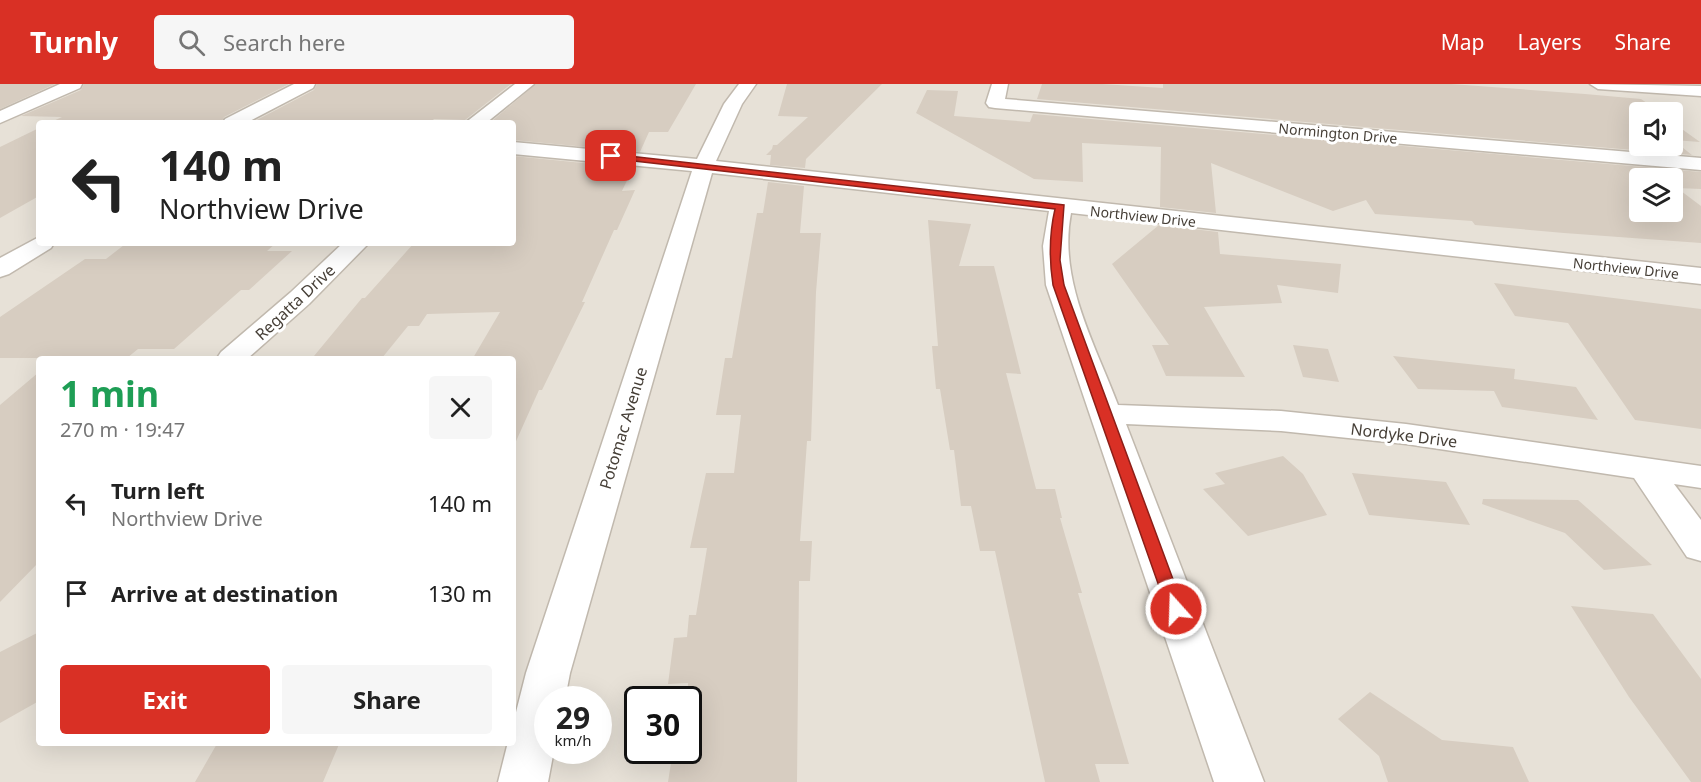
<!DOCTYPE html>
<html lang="en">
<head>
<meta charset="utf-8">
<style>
	:root { --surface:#fff; --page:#f6f6f6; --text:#222; --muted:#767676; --accent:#d93025 }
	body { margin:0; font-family:"Noto Sans",sans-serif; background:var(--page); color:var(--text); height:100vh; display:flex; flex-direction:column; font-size:22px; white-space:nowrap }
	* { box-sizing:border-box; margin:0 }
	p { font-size:20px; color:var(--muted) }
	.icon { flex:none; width:33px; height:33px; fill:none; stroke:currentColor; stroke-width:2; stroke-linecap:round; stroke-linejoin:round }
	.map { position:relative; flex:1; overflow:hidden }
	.details { position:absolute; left:36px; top:272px; width:480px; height:390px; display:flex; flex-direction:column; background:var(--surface); border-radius:6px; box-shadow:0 6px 24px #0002 }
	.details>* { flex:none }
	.guide { position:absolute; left:36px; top:36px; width:480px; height:126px; border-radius:6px; box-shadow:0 6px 24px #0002; background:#fff; color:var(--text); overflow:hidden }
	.controls { position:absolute; left:1629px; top:18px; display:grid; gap:12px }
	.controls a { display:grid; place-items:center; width:54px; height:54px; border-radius:6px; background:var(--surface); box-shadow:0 6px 24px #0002; font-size:30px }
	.speed { position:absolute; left:534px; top:602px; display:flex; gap:12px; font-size:30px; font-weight:700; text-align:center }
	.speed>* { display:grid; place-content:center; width:78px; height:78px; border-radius:50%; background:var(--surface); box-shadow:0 6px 24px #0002; line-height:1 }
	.speed small { font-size:15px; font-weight:400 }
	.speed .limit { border:3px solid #111; border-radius:9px; background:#fff; color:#111 }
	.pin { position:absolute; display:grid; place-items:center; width:51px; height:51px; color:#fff; margin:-26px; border-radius:12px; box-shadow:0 3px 9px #0006 }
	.me { position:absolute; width:66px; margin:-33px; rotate:340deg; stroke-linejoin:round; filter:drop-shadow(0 0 4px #0008) }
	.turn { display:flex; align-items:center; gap:21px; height:126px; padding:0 24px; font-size:27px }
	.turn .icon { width:78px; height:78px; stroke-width:2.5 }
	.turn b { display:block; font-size:42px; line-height:51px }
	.round { display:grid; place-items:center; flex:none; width:63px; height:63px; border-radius:6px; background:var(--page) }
	.headline { display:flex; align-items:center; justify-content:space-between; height:102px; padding:0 24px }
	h1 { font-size:36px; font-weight:700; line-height:45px; color:#1e9e55 }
	.action { display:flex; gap:12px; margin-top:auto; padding:12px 24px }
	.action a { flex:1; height:69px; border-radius:6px; background:var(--accent); color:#fff; font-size:24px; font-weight:700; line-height:69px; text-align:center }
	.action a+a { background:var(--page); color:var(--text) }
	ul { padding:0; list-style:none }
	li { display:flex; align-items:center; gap:18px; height:90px; padding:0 24px }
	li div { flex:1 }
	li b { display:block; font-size:22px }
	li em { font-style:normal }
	header { display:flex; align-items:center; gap:36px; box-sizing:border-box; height:84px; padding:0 30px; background:var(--accent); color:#fff }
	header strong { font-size:28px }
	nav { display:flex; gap:33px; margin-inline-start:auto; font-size:21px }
	.search { width:420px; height:54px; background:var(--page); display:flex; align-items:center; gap:15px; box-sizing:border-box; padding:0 21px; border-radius:6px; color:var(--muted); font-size:22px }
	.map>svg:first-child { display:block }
	.residential { fill:#e7e1d7; fill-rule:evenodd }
	.building { fill:#d7cdc1; fill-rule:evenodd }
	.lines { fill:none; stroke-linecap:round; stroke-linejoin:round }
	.minor-casing { stroke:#c1b9ae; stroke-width:3 }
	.minor { fill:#fff; fill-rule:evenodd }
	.route { fill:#d93025; stroke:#8d1f18; stroke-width:1.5 }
	.labels { text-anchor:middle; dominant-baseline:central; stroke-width:6; stroke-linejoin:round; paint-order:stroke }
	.far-street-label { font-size:14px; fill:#463f37; stroke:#fff }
	.street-label { font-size:16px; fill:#463f37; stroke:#fff }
</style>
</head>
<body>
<header>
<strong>Turnly</strong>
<div class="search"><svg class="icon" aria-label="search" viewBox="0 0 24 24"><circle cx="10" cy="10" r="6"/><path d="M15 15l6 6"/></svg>Search here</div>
<nav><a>Map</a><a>Layers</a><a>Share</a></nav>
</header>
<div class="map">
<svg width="1701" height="698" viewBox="0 0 1701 698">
	<rect width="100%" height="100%" fill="#f3efe8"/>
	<path class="residential" d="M0,0H1701V698H0ZM1640,28H1672V62H1640ZM39,39H513V159H39ZM1640,94H1672V128H1640ZM39,274H513V658H39ZM548,615H598V666H548ZM638,615H688V666H638Z"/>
	<path class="building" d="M0,0H55L0,25Z
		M84,0H289L224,33L221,39H49L62,33L21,32L81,6Z
		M317,0H511L465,36L434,35L430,39H251L314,6Z
		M536,0H696L668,48H649L640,68L513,56V38L492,37Z
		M787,0H882L806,75L805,84L770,81L771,71H766L772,65L773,61H777L808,33L778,32Z
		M1042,0H1102L1163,4V0H1451L1585,10L1641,15L1660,28H1640V62H1672V38L1700,58L1673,56L1692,71L1037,15Z
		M927,6L958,7L954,32L1030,38L1033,30L1701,88V105L1677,104L1701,122V159L1564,149L1475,141L1472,137L1375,130L1366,116L1333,127L1211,79L1216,129L1160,123L1161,63L1082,59L1083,98L1034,95L916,29ZM1640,94H1672V128H1640Z
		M39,44V112L0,134V63Z
		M513,72L633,84L622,107L635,106L617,146H614L582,218H585L542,306H539L513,364V274H473L500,228L427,230L419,242H408L382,274L314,272L362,214H365L414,159H513Z
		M768,98L804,102L800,149H821L816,208L811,357H807L800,457H812L810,497H799L797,698H668L673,666H688V599L668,600L674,554L687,553L689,531H696L707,464H690L706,389H734L741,331H716L725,274H732L757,129H763Z
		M928,136L971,140L959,182H994L1021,290L1006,289L1036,405H1055L1062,434H1060L1082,509H1078L1129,680H1095L1100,698H1045L995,467H980L971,422H961L954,366H950L940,305H936L932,262H938Z
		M1159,141L1218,148L1220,170L1341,180L1338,209L1277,201L1282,219L1204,223L1245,293L1166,292L1152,261H1169L1112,180Z
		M276,159L267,167H292L249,206H241L174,265H138L127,274H0V233L85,175H106L124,161Z
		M1494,199L1701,225V345L1635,336L1568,239L1515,232Z
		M1293,261L1328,265L1339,298L1303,293Z
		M1393,272L1515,285L1514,295L1576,303L1598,336L1502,323L1494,307L1418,305Z
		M39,288V478L0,518V321Z
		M1283,372L1303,390L1327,431L1248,452L1203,405L1225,400L1215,389Z
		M1352,389L1446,398L1470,441L1369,431Z
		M1483,415L1578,416L1652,481L1604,486L1565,449L1482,420Z
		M1571,522L1653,530L1701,595V698H1691L1629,613Z
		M39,548V617L0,639V568Z
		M1370,608L1442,656L1513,663L1529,698H1388L1379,672L1338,635Z
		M218,658H340L323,698H195Z"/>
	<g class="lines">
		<g class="minor-casing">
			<path id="minor" d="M60,0H82L80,4L0,39V27Z
				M294,0H315L313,4L246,39H223L225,35Z
				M515,0H534L486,39H465Z
				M739,0H756L742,20L716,77L1701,184V200L1071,129C1058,196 1095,260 1118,321L1281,327L1406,340L1701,382V404L1674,400L1701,436V477L1687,473L1634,394L1406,360L1281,347L1126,340L1264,698H1214L1046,201L1043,162L1049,127L712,89L570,589L565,615H548V666H554L548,698H498L508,658H513V640L526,589L692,87L513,70V58L697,75L724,20Z
				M992,0H1008L1005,15L1701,74V86L995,24L989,23L986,19Z
				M1590,0L1701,2V12L1598,5Z
				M39,153V159H54L51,164L9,190L0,193V174Z
				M343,159H369L309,220L248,274H217L221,268L291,208Z"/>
		</g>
		<use href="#minor" class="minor"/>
	</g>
	<path class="route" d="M611,70L1064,121L1060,176L1064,201L1184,525L1182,530L1176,531L1170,530L1167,525L1053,201C1049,175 1049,151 1055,125L608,74V70Z"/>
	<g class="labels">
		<g class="far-street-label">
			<text transform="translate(1338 49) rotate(5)">Normington Drive</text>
			<text transform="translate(1143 132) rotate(6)">Northview Drive</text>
			<text transform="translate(1626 184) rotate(6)">Northview Drive</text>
		</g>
		<g class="street-label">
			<text transform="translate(295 218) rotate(-43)">Regatta Drive</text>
			<text transform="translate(623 344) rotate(-73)">Potomac Avenue</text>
			<text transform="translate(1404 351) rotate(7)">Nordyke Drive</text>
		</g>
	</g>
</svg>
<div class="controls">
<a><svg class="icon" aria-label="sound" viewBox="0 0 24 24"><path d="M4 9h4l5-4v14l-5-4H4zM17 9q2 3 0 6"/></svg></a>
<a><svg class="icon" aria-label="layers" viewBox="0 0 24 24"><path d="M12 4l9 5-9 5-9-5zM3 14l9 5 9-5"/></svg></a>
</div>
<div class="speed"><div>29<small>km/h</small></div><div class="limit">30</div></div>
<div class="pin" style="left:611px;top:72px;background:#d93025"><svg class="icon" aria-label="arrive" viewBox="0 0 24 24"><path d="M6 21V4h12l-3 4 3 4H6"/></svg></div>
<svg class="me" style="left:1176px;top:525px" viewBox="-20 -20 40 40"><circle r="17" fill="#d93025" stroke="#fff" stroke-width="3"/><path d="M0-11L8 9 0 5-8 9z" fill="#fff"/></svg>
<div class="guide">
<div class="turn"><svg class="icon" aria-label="left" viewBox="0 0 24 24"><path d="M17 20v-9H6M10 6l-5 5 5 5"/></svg><div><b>140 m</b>Northview Drive</div></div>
</div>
<section class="details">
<div class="headline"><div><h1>1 min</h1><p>270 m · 19:47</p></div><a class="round"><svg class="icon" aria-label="close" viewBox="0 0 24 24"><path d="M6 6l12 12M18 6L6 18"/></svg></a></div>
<ul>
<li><svg class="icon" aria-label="left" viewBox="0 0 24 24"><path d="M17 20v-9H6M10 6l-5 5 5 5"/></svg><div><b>Turn left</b><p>Northview Drive</p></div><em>140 m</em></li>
<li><svg class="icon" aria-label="arrive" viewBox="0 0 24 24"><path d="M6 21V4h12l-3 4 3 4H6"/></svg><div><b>Arrive at destination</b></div><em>130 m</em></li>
</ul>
<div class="action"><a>Exit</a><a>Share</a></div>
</section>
</div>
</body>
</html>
